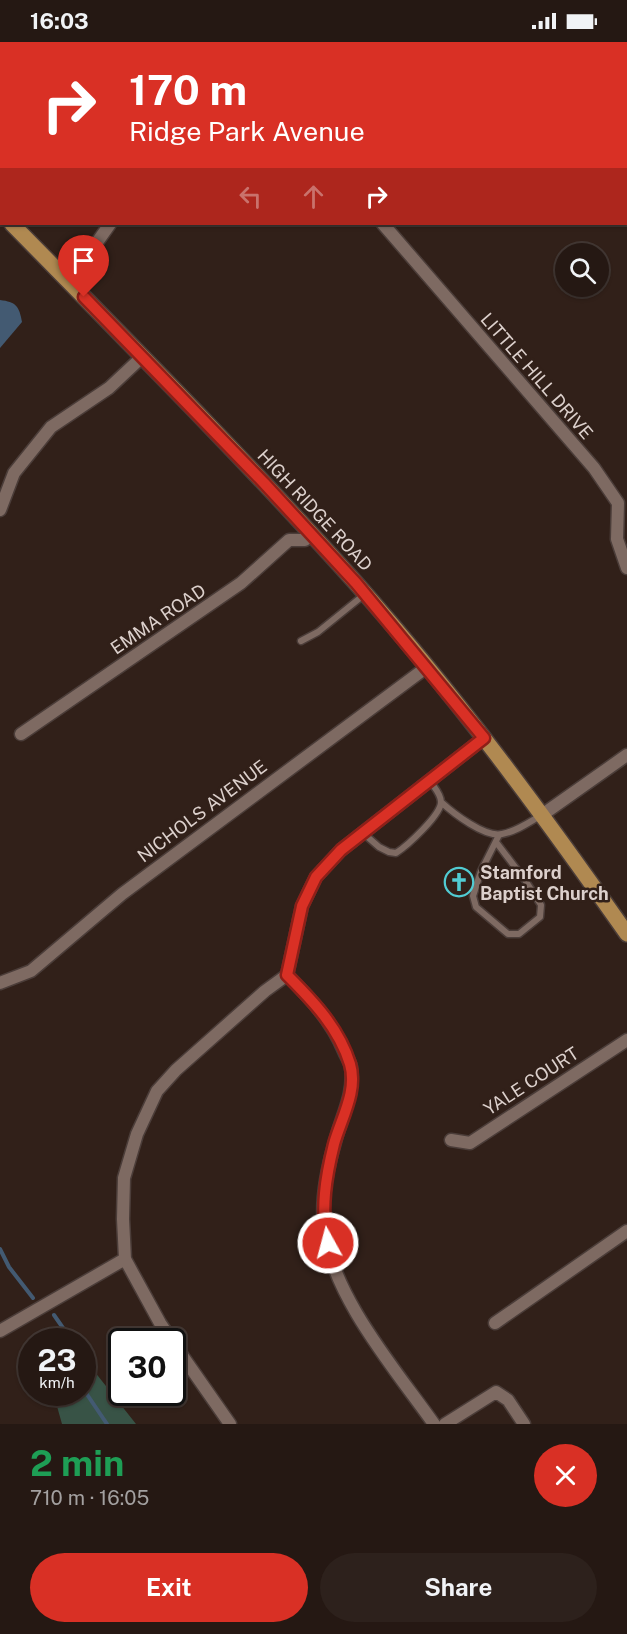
<!DOCTYPE html>
<html lang="en">
<head>
<meta charset="utf-8">
<style>
	:root { --surface:#251813; --page:#2d211c; --text:#f1f3f6; --muted:#a3a0a0; --line:#423733; --accent:#d93025 }
	body { margin:0; font-family:"Public Sans",sans-serif; background:var(--page); color:var(--text); height:100vh; display:flex; flex-direction:column; font-size:22px; white-space:nowrap }
	* { box-sizing:border-box; margin:0 }
	p { font-size:20px; color:var(--muted) }
	.icon { flex:none; width:33px; height:33px; fill:none; stroke:currentColor; stroke-width:2; stroke-linecap:round; stroke-linejoin:round }
	.map { position:relative; height:1382px; overflow:hidden }
	.side { display:flex; flex-direction:column; background:var(--surface); flex:1 }
	.side>* { flex:none }
	.top-card { position:absolute; left:0px; top:0px; width:627px; height:183px; box-shadow:0 2px 4px #0004,0 0 0 2px var(--line); background:#d93025; color:#fff; overflow:hidden }
	.fabs { position:absolute; left:555px; top:201px; display:grid; gap:12px }
	.fabs a { display:grid; place-items:center; width:54px; height:54px; border-radius:50%; background:var(--surface); box-shadow:0 2px 4px #0004,0 0 0 2px var(--line); font-size:30px }
	.speed { position:absolute; left:18px; top:1286px; display:flex; gap:12px; font-size:30px; font-weight:700; text-align:center }
	.speed>* { display:grid; place-content:center; width:78px; height:78px; border-radius:50%; background:var(--surface); box-shadow:0 2px 4px #0004,0 0 0 2px var(--line); line-height:1 }
	.speed small { font-size:15px; font-weight:400 }
	.speed .limit { border:3px solid #111; border-radius:9px; background:#fff; color:#111 }
	.pin { position:absolute; display:grid; place-items:center; width:51px; height:51px; color:#fff; margin:-62px -26px; border-radius:50% 50% 50% 0; rotate:-45deg; box-shadow:0 0 6px #0007 }
	.pin .icon { rotate:45deg }
	.me { position:absolute; width:66px; margin:-33px; rotate:353deg; stroke-linejoin:round; filter:drop-shadow(0 0 4px #0008) }
	.turn { display:flex; align-items:center; gap:21px; height:126px; padding:0 30px; font-size:27px }
	.turn .icon { width:78px; height:78px; stroke-width:2.5 }
	.turn b { display:block; font-size:42px; line-height:51px }
	.lanes { display:flex; align-items:center; height:57px; padding:0 30px; background:#0003; justify-content:center; gap:30px; direction:ltr }
	.lanes .off { opacity:.35 }
	.round { display:grid; place-items:center; flex:none; width:63px; height:63px; border-radius:32px; background:var(--page) }
	.summary { display:flex; align-items:center; justify-content:space-between; height:102px; padding:0 30px }
	h1 { font-size:36px; font-weight:700; line-height:45px; color:#1e9e55 }
	.action { display:flex; gap:12px; margin-top:auto; padding:12px 30px }
	.action a { flex:1; height:69px; border-radius:36px; background:var(--accent); color:#fff; font-size:24px; font-weight:700; line-height:69px; text-align:center }
	.action a+a { background:var(--page); color:var(--text) }
	.status { display:flex; justify-content:space-between; align-items:center; height:42px; padding:0 30px; background:var(--surface); direction:ltr }
	.status svg { height:16px; fill:currentColor }
	.map>svg:first-child { display:block }
	.green { fill:#385346 }
	.water { fill:#435a72 }
	.lines { fill:none; stroke-linecap:round; stroke-linejoin:round }
	.stream { stroke:#435a72; stroke-width:4 }
	.lane-casing { stroke:#4b3d39; stroke-width:9 }
	.street-casing { stroke:#4b3d39; stroke-width:15 }
	.primary-casing { stroke:#4b3d39; stroke-width:18 }
	.lane { stroke:#7e6a62; stroke-width:6 }
	.street { stroke:#7e6a62; stroke-width:12 }
	.primary { stroke:#b08951; stroke-width:15 }
	.route-casing { stroke:#8d1f18; stroke-width:15 }
	.route { stroke:#d93025; stroke-width:10 }
	.labels { text-anchor:middle; dominant-baseline:central; stroke-width:5; stroke-linejoin:round; paint-order:stroke }
	.street-label { font-size:18px; fill:#dcd0cc; stroke:#312019 }
	.poi-label { font-size:18px; font-weight:bold; fill:#dcd0cc; stroke:#312019; text-anchor:start }
</style>
</head>
<body>
<div class="status"><b>16:03</b><svg viewBox="0 0 49 12"><path d="M0 12V9h3v3zM5 12V6h3v6zM10 12V3h3v9zM15 12V0h3v12zM26 1h20v11H26zM47 4h2v5h-2z"/></svg></div>
<div class="map">
<svg width="627" height="1382" viewBox="0 0 627 1382">
	<rect width="100%" height="100%" fill="#312019"/>
	<path class="green" d="M83,1315L136,1382H62L53,1350H82Z"/>
	<path class="water" d="M0,258C16,260 19,264 22,280L0,306Z"/>
	<g class="lines">
		<path class="stream" d="M0,1207L9,1225L33,1256
			M54,1273L72,1299
			M82,1345L107,1382"/>
		<g class="lane-casing">
			<path id="lane" d="M301,599L318,590L365,552
				M441,760C453,771 485,796 502,792C515,790 528,781 540,774
				M363,791L379,805L389,810L396,811C407,804 441,773 441,760C441,752 434,745 430,739
				M496,800L525,838L541,863L540,875L519,892H508L476,865L473,854L481,829L499,793"/>
		</g>
		<g class="street-casing">
			<path id="street" d="M586,0V2
				M158,2V0
				M326,2V0
				M626,102L627,106
				M383,182L594,426L618,461L617,497L627,526
				M69,240L110,182
				M0,468L14,431L51,385L109,346L142,315
				M21,692L241,541L289,498H305L312,492
				M542,773L627,713
				M287,933C310,956 331,978 344,1009C346,1014 350,1020 351,1025C355,1052 341,1075 335,1100C327,1127 321,1158 324,1186C332,1254 395,1327 434,1382
				M287,933L302,864L316,835L341,808L484,696
				M0,941L31,929L122,852L427,625
				M451,1098L470,1101L627,998
				M495,1281L627,1189
				M0,1289L125,1217
				M172,1299L160,1281L125,1217L123,1177L124,1136L137,1092L157,1049L176,1028L265,949L287,933
				M172,1299L230,1382
				M445,1382L496,1350L508,1358L524,1382"/>
		</g>
		<g class="primary-casing">
			<path id="primary" d="M0,169L2,171
				M12,182C128,300 245,417 355,540C454,651 542,771 627,892"/>
		</g>
		<use href="#lane" class="lane"/>
		<use href="#street" class="street"/>
		<use href="#primary" class="primary"/>
	</g>
	<g class="lines">
		<g class="route-casing">
			<path id="route" d="M84,255L264,441L356,541L484,696L341,808L316,835L302,864L287,933C313,959 339,986 350,1022C358,1049 341,1077 334,1102C326,1134 320,1168 328,1201"/>
		</g>
		<use href="#route" class="route"/>
	</g>
	<defs>
		<g id="church-ring" transform="scale(1.5)"><circle r="9.5" fill="#312019" stroke="#51ccd3" stroke-width="1.5"/><path d="M-1.2-6h2.4v3.5h3.3v2.4h-3.3V6h-2.4V-.1h-3.3v-2.4h3.3Z" fill="#51ccd3"/></g>
	</defs>
	<g fill-rule="evenodd">
		<use href="#church-ring" x="459" y="840"/>
	</g>
	<g class="labels">
		<g class="street-label">
			<text transform="translate(537 334) rotate(49)">LITTLE HILL DRIVE</text>
			<text transform="translate(315 468) rotate(47)">HIGH RIDGE ROAD</text>
			<text transform="translate(158 577) rotate(-34)">EMMA ROAD</text>
			<text transform="translate(202 769) rotate(-37)">NICHOLS AVENUE</text>
			<text transform="translate(531 1039) rotate(-33)">YALE COURT</text>
		</g>
		<g class="poi-label">
			<text x="480" y="830">Stamford<tspan x="480" dy="21">Baptist Church</tspan></text>
		</g>
	</g>
</svg>
<div class="fabs">
<a><svg class="icon" aria-label="search" viewBox="0 0 24 24"><circle cx="10" cy="10" r="6"/><path d="M15 15l6 6"/></svg></a>
</div>
<div class="speed"><div>23<small>km/h</small></div><div class="limit">30</div></div>
<div class="pin" style="left:84px;top:255px;background:#d93025"><svg class="icon" aria-label="arrive" viewBox="0 0 24 24"><path d="M6 21V4h12l-3 4 3 4H6"/></svg></div>
<svg class="me" style="left:328px;top:1201px" viewBox="-20 -20 40 40"><circle r="17" fill="#d93025" stroke="#fff" stroke-width="3"/><path d="M0-11L8 9 0 5-8 9z" fill="#fff"/></svg>
<div class="top-card">
<div class="turn"><svg class="icon" aria-label="right" viewBox="0 0 24 24"><path d="M7 20v-9h11M14 6l5 5-5 5"/></svg><div><b>170 m</b>Ridge Park Avenue</div></div>
<div class="lanes"><svg class="icon off" aria-label="left" viewBox="0 0 24 24"><path d="M17 20v-9H6M10 6l-5 5 5 5"/></svg><svg class="icon off" aria-label="ahead" viewBox="0 0 24 24"><path d="M12 20V5M6 11l6-6 6 6"/></svg><svg class="icon" aria-label="right" viewBox="0 0 24 24"><path d="M7 20v-9h11M14 6l5 5-5 5"/></svg></div>
</div>
</div>
<section class="side">
<div class="summary"><div><h1>2 min</h1><p>710 m · 16:05</p></div><a class="round" style="background:#d93025;color:#fff"><svg class="icon" aria-label="close" viewBox="0 0 24 24"><path d="M6 6l12 12M18 6L6 18"/></svg></a></div>
<div class="action"><a>Exit</a><a>Share</a></div>
</section>
</body>
</html>
